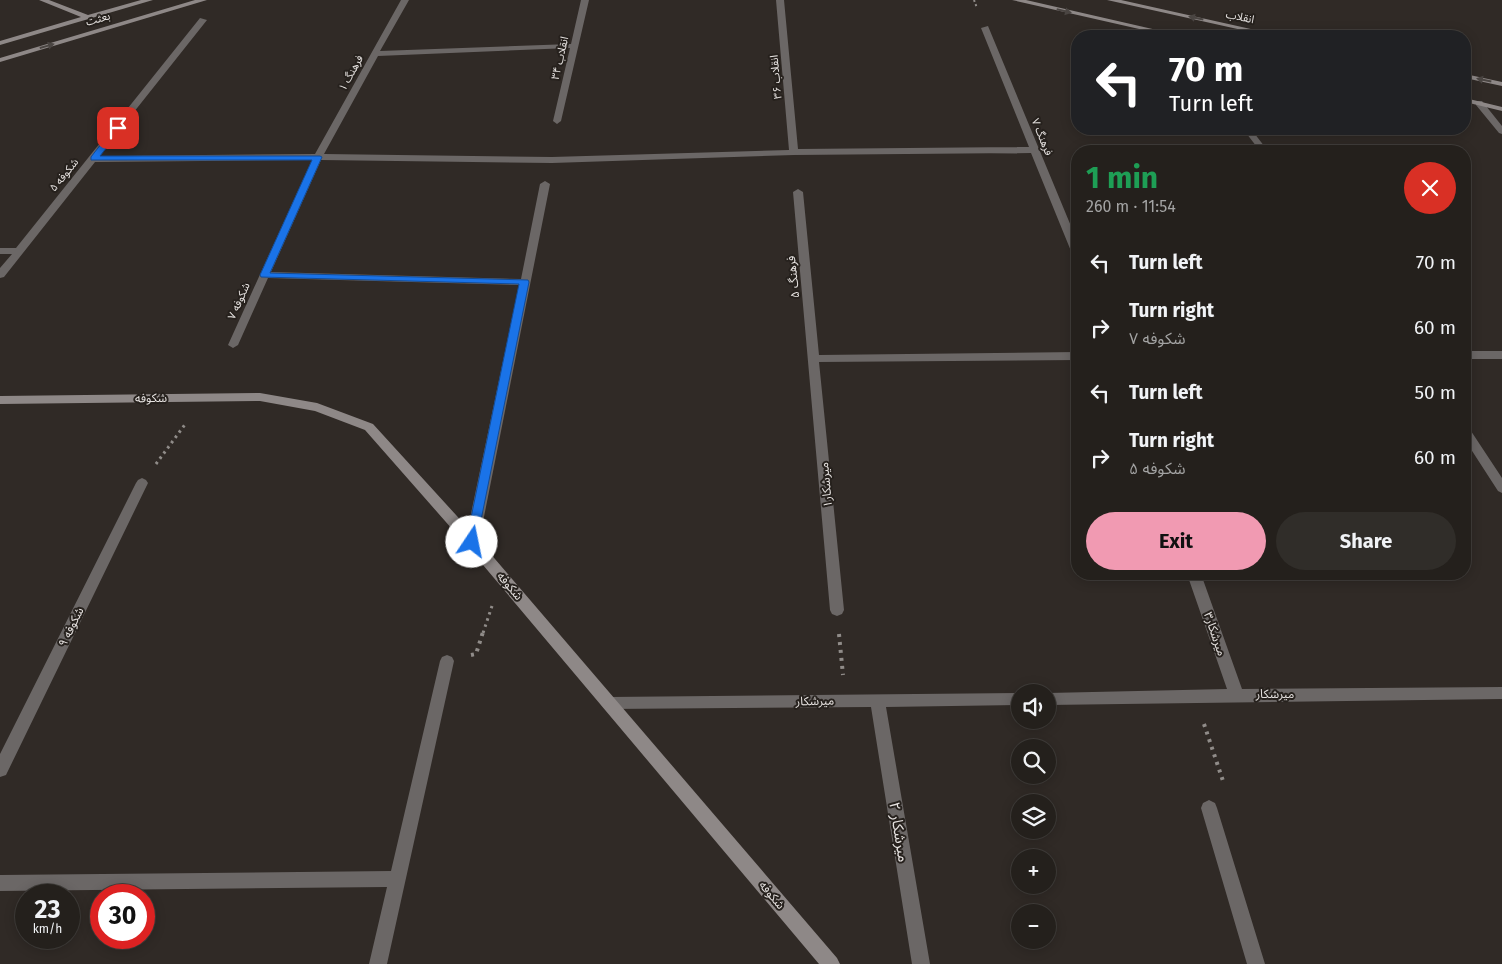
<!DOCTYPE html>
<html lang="en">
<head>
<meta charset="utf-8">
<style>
	:root { --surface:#24201c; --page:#302d29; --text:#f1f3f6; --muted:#a3a3a3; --line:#413e3b; --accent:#f19ab2 }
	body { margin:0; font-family:"Fira Sans","Noto Sans Arabic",sans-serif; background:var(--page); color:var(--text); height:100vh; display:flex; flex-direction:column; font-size:19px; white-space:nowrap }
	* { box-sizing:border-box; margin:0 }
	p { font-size:16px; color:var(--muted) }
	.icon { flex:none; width:28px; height:28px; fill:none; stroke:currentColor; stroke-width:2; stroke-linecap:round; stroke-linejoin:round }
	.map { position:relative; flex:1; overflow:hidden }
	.panel { position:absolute; left:1071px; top:145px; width:400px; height:435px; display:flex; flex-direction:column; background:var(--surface); border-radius:20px; box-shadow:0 2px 12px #0003,0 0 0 1px var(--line) }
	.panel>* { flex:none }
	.top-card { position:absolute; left:1071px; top:30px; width:400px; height:105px; border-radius:20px; box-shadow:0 2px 12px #0003,0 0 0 1px var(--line); background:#202124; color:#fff; overflow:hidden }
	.tools { position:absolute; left:1011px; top:684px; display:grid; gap:10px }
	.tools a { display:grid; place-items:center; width:45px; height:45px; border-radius:50%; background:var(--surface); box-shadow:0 2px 12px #0003,0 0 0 1px var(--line); font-size:25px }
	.speed { position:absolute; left:15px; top:884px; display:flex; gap:10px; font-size:25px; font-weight:700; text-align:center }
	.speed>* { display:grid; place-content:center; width:65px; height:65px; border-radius:50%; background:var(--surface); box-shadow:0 2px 12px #0003,0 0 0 1px var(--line); line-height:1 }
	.speed small { font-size:12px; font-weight:400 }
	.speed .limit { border:8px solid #d22; background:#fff; color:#111 }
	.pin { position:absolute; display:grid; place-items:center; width:42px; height:42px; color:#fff; margin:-21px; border-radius:10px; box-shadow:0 2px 8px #0006 }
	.me { position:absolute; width:55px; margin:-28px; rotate:11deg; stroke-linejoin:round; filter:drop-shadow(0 0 4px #0008) }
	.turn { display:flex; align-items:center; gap:18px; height:105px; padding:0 15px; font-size:22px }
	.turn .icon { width:65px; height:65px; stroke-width:2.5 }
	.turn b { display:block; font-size:35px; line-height:42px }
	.round { display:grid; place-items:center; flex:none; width:52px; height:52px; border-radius:26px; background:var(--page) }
	.summary { display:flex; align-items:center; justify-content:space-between; height:85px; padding:0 15px }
	h1 { font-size:30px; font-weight:700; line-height:38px; color:#1e9e55 }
	.action { display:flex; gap:10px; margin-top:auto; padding:10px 15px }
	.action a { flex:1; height:58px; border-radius:30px; background:var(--accent); color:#111; font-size:20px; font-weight:700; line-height:58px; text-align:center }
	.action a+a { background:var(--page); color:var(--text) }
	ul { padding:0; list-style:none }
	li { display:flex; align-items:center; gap:15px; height:65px; padding:0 15px }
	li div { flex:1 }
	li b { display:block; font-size:19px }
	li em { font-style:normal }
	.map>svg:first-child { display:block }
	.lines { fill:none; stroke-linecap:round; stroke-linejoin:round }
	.path-far2 { stroke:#908c89; stroke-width:2; stroke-dasharray:2 2.5; stroke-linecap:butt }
	.path-far1 { stroke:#908c89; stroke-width:3; stroke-dasharray:2.5 4; stroke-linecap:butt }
	.path { stroke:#908c89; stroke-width:4; stroke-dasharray:3 5; stroke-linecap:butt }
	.street { fill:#6b6766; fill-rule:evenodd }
	.secondary { fill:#8e8887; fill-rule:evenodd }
	.oneway { fill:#4a4542 }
	.route { fill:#1a73e8; stroke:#114b97 }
	.labels { text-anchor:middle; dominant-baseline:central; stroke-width:4; stroke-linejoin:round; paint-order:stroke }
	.far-street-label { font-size:11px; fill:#e6e2e0; stroke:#26211d }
	.street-label { font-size:12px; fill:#e6e2e0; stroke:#26211d }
	.near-street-label { font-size:15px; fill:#e6e2e0; stroke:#26211d }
</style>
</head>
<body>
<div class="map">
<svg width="1502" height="964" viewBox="0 0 1502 964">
	<rect width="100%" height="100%" fill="#302a26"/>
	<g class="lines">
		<path class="path-far2" d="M974,0L977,8"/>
		<path class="path-far1" d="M156,464L186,423
			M483,633L492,606"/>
		<path class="path" d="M839,634L843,675
			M471,655L476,654L483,632
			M1204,724L1224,784"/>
		<path class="street" d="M401,0H409L380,51L571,44L581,0H589L561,121L557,124L553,121L570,48L378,56L324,154L552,157L789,150L776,0H784L798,149L1029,147L981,28L988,26L1078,243V259L1073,256L1031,153L794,155L552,163L321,160L271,272L521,279L540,184L545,181L550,184L479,542L477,546H467L465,542L519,285L268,278L238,345L233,348L228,345L312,160L95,162L4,277L0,278V268L12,254H0V248H16L200,18L207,20L99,156L315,154Z
			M1476,101H1482L1502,126V134L1499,133L1476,105Z
			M1243,129H1251L1268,151H1260Z
			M798,189L803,192L819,355L1078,352V360L819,362L844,610L842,614L837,616L832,614L830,610L793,192Z
			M1465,351H1502V359H1465Z
			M1465,427L1469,428L1502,478V493L1498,491L1465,440Z
			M142,478L146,480L148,483L6,775L0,777V754L136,483L138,480Z
			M1187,574H1201L1242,689L1502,687V699L1048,705V693L1227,689Z
			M447,655L452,657L454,661L387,964H369L387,887L0,891V875L391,871L440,661L442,657Z
			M1020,693V705L886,707L930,964H912L871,707L609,709L604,708L601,703L604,698L609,697Z
			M1209,800L1215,803L1217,808L1265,964H1247L1201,808L1203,803Z"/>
		<path class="secondary" d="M39,0H49L88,15L141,0H153L0,45V41L81,17Z
			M195,0H207L0,62V58Z
			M1012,0H1026L1183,36H1170Z
			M1107,0H1121L1282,36H1269Z
			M1465,74L1502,82V86L1465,78Z
			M1465,98L1502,107V111L1465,102Z
			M260,393L317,403L373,424L477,538L837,958L840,964H819L467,546L365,430L315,411L260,401L0,404V396Z"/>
	</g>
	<defs><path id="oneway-solid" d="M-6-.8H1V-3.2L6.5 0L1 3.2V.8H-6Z" transform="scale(1.25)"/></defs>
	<g class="oneway">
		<use href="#oneway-solid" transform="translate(1064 11) rotate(13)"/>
		<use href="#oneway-solid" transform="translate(1196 18) rotate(-168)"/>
		<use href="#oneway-solid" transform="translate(47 46) rotate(-16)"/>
		<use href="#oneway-solid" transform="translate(1484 80) rotate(-168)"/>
	</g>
	<path class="route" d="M115,126L122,128L100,156H320L322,157L270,273L528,280L529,282L476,545H468L466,542L519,284L261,277L260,275L312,160H91V157Z"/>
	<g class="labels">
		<g class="far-street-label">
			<text transform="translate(1240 17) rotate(12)">انقلاب</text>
			<text transform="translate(98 19) rotate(-16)">بعثت</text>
			<text transform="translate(560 58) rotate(-77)">انقلاب ۳۴</text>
			<text transform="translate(351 73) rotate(-61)">فرهنگ ۱</text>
			<text transform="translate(776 77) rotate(-95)">انقلاب ۳۶</text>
			<text transform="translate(1042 137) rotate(68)">فرهنگ ۷</text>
			<text transform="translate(64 175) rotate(-51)">شکوفه ۵</text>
			<text transform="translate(239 301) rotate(-66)">شکوفه ۷</text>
		</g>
		<g class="street-label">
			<text transform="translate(793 277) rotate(-96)">فرهنگ ۵</text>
			<text transform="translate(151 398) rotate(-1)">شکوفه</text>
			<text transform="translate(826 485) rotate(-95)">میرشکار۱</text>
			<text transform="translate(510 586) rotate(50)">شکوفه</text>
			<text transform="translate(71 627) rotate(-64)">شکوفه ۹</text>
			<text transform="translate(1215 634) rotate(71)">میرشکار۳</text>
			<text x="1275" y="694">میرشکار</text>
			<text transform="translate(815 701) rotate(-1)">میرشکار</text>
			<text transform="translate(772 895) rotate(50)">شکوفه</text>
		</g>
		<g class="near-street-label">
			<text transform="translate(899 832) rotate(81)">میرشکار ۲</text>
		</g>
	</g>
</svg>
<div class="tools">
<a><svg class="icon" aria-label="sound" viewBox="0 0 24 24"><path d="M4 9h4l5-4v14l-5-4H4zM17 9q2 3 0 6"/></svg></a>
<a><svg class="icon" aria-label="search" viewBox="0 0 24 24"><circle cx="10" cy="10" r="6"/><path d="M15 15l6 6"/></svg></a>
<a><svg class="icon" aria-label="layers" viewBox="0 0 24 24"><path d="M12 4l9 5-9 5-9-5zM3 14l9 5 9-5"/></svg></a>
<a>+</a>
<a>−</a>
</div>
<div class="speed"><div>23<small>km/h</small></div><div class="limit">30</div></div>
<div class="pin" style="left:118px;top:128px;background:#d93025"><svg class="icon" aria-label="arrive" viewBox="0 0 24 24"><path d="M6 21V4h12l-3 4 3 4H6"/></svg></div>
<svg class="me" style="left:472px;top:542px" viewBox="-20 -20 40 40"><circle r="19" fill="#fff"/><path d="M0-13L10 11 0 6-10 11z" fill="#1a73e8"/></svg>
<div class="top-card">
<div class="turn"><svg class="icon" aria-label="left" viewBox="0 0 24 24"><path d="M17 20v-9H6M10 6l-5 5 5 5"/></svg><div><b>70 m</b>Turn left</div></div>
</div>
<section class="panel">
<div class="summary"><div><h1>1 min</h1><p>260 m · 11:54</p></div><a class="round" style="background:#d93025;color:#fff"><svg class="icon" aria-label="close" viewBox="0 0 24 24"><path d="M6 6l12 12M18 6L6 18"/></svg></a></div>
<ul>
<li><svg class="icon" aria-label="left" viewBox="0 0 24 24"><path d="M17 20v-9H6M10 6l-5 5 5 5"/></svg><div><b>Turn left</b></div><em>70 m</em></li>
<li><svg class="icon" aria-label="right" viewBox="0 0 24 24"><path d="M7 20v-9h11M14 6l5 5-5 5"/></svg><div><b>Turn right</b><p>شکوفه ۷</p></div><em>60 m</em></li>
<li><svg class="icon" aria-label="left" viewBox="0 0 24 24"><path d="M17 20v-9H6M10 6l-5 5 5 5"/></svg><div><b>Turn left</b></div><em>50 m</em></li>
<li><svg class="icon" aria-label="right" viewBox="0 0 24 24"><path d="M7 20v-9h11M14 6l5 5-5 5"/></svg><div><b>Turn right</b><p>شکوفه ۵</p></div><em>60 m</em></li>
</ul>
<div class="action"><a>Exit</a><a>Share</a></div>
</section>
</div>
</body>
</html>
